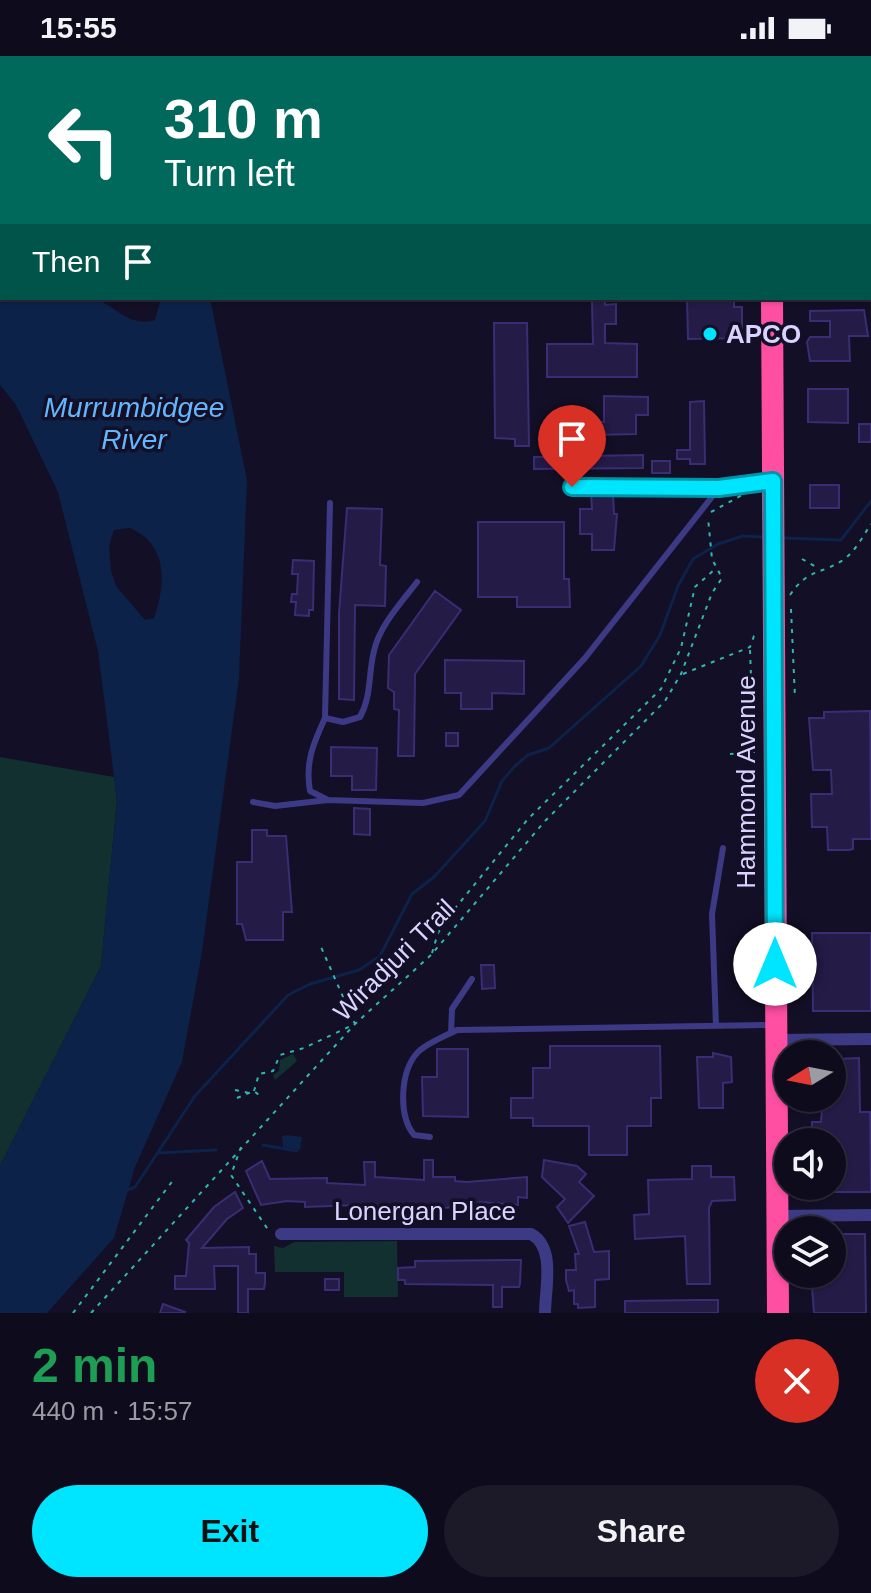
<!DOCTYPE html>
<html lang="en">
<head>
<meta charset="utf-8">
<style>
	:root { --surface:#0e0b1c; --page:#1c1929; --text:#f1f3f6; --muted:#9b9ba3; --line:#2e2b3b; --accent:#00e5ff }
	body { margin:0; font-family:Helvetica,sans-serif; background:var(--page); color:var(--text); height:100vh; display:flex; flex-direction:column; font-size:30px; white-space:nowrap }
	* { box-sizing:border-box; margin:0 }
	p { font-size:26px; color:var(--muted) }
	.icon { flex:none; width:44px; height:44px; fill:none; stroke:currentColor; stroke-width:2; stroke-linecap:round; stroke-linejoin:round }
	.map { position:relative; height:1257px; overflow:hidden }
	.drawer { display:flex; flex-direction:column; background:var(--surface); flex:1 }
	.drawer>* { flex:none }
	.top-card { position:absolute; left:0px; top:0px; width:872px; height:244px; box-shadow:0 2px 6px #0004,0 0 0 2px var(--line); background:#00695c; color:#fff; overflow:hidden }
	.needle { width:52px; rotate:260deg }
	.controls { position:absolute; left:774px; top:984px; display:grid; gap:16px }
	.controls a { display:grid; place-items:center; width:72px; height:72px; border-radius:50%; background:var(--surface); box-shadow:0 2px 6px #0004,0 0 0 2px var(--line); font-size:40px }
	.pin { position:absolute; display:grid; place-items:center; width:68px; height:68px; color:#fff; margin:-82px -34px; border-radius:50% 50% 50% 0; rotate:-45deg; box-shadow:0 0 8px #0007 }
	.pin .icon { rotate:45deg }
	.me { position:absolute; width:88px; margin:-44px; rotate:0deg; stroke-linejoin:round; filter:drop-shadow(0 0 6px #0008) }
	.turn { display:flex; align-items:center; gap:28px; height:168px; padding:0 32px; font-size:36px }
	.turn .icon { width:104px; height:104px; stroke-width:2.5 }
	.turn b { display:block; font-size:56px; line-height:68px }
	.then { display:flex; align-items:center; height:76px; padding:0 32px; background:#0003; gap:16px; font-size:30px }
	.round { display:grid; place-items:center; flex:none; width:84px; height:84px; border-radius:42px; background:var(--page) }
	.overview { display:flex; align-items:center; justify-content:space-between; height:136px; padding:0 32px }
	h1 { font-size:48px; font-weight:800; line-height:60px; color:#1e9e55 }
	.primary-button { display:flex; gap:16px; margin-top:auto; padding:16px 32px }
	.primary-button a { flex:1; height:92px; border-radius:48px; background:var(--accent); color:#111; font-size:32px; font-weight:800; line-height:92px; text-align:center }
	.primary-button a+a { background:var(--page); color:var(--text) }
	.status { display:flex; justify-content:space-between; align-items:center; height:56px; padding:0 40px; background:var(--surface); direction:ltr }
	.status svg { height:22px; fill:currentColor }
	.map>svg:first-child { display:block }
	.green { fill:#12302f }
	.water { fill:#0c2248; fill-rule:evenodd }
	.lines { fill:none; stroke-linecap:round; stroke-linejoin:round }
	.stream { stroke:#0c2248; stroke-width:3 }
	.building { fill:#241b47; stroke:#3b2d73; stroke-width:2 }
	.path { stroke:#2fb8b0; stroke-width:2; stroke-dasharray:4 6; stroke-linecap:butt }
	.lane { stroke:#3d3a85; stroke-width:6 }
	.street { stroke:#3d3a85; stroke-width:12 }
	.highway { stroke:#ff4fa3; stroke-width:22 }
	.route-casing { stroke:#0095a6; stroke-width:20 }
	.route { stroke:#00e5ff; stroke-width:14 }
	.poi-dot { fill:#00e5ff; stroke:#130f26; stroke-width:3 }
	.labels { text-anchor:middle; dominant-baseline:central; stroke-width:7; stroke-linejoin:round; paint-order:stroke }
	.poi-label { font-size:26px; font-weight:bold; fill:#d9d4ff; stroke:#130f26; text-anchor:start }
	.street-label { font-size:26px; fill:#d9d4ff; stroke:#130f26 }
	.water-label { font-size:28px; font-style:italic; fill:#62b6ff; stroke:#130f26 }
</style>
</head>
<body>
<div class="status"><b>15:55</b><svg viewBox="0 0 49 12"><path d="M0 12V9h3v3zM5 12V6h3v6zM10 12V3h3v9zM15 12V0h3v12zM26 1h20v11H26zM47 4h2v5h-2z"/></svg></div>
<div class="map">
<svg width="871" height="1257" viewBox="0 0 871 1257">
	<rect width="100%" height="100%" fill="#130f26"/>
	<path class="green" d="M0,701L114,721L117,744L101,910L0,1110Z
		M293,998L297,1005L275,1024L273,1019L279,1015L280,1004Z
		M397,1185L398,1241H344V1216H275L274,1190L283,1192L294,1186Z"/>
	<path class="water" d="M0,119L2,242C24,242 73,237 92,242C115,248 128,272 155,264L161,242H210L247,424L239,622L202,896L182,1006L135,1111L114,1182L47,1257H0V1110L101,910L117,744L98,595L58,436L16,349L0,329ZM130,472C168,488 166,528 154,562L145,564L116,530L111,515L109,490L114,474Z
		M286,1079L302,1081L300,1094L283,1091L282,1080Z"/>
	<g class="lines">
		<path class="stream" d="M783,482L841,484L871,445
			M263,1089L297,1095
			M158,1097L216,1094
			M125,1135L135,1131L195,1040L288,939L310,928L359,914L380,900L412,838L434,821L485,765L502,725L515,710L528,699L549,692L641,610L660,579L678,530L693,503L718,488L743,480L763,481"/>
	</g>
	<path class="building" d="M687,242H734V251H742V282L688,283Z
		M605,244V249L616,248V268H605V287L637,288V321H547V288H593L592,245Z
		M864,254L868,280H849L850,305H810L807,286L810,281H830V265H810V255Z
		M494,267H527L529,390H515V383L495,382Z
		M808,333H848V367L808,366Z
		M604,340L648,341V359H636V378L594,379V366H604Z
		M704,345L705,408H690V403H677V394H690V346Z
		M859,368H871V386H859Z
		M643,399V412L534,413V401Z
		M652,405H670V417H652Z
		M810,429H839V452H810Z
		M591,437H613L614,458H617L614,494H592V478H580V453H592Z
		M347,452L382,453L380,509L386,510L385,550L355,549L354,644L339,643V557Z
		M478,466H564V523H569L570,551H517V541H478Z
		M293,504L314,505L313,554H309V560L295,559L296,546H291L292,538H297L298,518H292Z
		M435,535L461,554L415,618L414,700H398L399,654L394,653V636L388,632L389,599Z
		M445,604L524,605V638L492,637V653H461V637H445Z
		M870,655L871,783H853V793L849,794H828L827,771H812L811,738H832L831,714H813L809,662H824V656Z
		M446,677H458V690H446Z
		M331,691L377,692L376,734H352V720H331Z
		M354,752L370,753V779L354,778Z
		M252,774H267V780H286L292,856H283V884H246L242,868H237V806H252Z
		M812,877H871V955H813Z
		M481,909H494L495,932L482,933Z
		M550,990H660L661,1042H651V1070H627V1099H589V1070H533V1062H511V1042H533V1012H550Z
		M437,993H468V1061L423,1060L422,1021H437Z
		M713,997L731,1001L732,1026L723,1027V1052H699L697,1001H713Z
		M859,1002L860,1056H870L871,1136H832V1086H812V1066H821L823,1042H832L835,1003Z
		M424,1104H433V1121H455V1125L467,1126L527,1121V1142L518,1141V1149L480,1146V1150L440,1152L358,1149L305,1151V1146L287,1145L261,1149L246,1115L262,1105L270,1123L327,1122V1127L365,1129L364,1106H375V1121L424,1124Z
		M544,1104L577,1110L586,1118L579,1126L594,1140L568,1167L557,1151L565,1143L542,1121Z
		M692,1110H711V1121H734L735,1144L712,1145L709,1152L710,1228H687L685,1180L635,1183L634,1159L649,1158L648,1124L692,1123Z
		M235,1136L243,1152L227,1163L202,1192L249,1191V1198H256V1217H265V1227L264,1233H248V1257H238V1210H214L215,1233H175V1220H186L189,1187L186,1184L214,1151Z
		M585,1166L594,1196L609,1195V1223L595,1224V1251L578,1252V1248H574V1234L569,1235L566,1224V1214H576L575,1198H579L569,1170Z
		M832,1178H865L866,1257H814L811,1218H832Z
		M521,1204L520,1227L519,1231H502V1251H493V1229L405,1228V1224H398V1212L415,1211V1205Z
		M325,1223H339V1234H325Z
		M699,1244H718V1257H625V1245Z
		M163,1248L185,1256L184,1257H160Z"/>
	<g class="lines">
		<path class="path" d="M711,456L744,438
			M802,503L818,512
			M790,539C808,512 821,519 843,504C855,496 863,480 871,468
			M791,553L795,642
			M750,594L754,697
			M683,618L750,591L754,580H759
			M730,698L753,697
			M432,897L438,877L452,856L528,763L661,633L681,592L695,531L715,513
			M235,1034L249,1037
			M254,1035L259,1018L273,1015L280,999L304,992L355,968L321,891
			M237,1042L254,1035L260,1040
			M241,1091L231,1119L269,1175
			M73,1257L174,1123
			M91,1257L355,968L431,899L545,765L665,645L681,618L712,537L722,522L712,503L708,462"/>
		<path class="lane" d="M739,0L767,1
			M529,2V0
			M572,431L719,432L768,426
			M417,526C402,546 379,570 374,595C368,618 372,639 360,661L343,666L325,662C313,688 305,707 310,735L328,744L423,747L459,739L585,602L719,432
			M325,662L330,447
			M253,746L275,750L328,744
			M716,970L712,858L723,792
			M451,977L452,953L472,923
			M430,1081L414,1079C398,1059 400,1015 418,996C427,987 445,980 457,974L771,969"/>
		<path class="street" d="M776,984L871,983
			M776,1160L871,1159
			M281,1178H531C556,1191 545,1233 545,1257"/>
		<path class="highway" d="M771,0V2
			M772,242L778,1257"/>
	</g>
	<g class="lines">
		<g class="route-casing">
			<path id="route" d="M572,431L719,432L773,425L775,908"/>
		</g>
		<use href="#route" class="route"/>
	</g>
	<circle class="poi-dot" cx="710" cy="278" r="8"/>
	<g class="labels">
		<g class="poi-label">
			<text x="726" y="278">APCO</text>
		</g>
		<g class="street-label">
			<text transform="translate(746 726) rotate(-90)">Hammond Avenue</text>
			<text transform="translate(394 904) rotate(-45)">Wiradjuri Trail</text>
			<text x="425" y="1155">Lonergan Place</text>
		</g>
		<g class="water-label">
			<text x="134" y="351">Murrumbidgee<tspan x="134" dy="32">River</tspan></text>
		</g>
	</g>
</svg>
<div class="controls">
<a><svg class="needle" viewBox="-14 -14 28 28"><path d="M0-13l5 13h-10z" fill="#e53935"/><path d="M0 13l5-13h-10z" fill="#9b9ba3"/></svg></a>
<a><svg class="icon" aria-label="sound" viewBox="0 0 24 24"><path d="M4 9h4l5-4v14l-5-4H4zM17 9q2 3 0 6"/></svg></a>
<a><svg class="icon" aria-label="layers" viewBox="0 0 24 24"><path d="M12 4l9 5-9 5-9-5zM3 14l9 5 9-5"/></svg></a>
</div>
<div class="pin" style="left:572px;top:431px;background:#d93025"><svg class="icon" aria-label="arrive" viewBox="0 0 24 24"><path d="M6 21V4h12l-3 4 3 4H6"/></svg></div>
<svg class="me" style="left:775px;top:908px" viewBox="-20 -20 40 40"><circle r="19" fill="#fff"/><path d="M0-13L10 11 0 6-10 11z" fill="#00e5ff"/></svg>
<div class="top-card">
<div class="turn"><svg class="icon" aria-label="left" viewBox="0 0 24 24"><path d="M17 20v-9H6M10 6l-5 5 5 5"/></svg><div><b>310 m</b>Turn left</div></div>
<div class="then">Then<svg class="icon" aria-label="arrive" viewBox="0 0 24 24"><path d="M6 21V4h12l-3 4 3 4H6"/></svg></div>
</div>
</div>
<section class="drawer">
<div class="overview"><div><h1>2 min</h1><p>440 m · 15:57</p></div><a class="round" style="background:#d93025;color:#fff"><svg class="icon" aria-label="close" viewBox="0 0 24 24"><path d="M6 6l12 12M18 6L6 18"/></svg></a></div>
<div class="primary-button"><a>Exit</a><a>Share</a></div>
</section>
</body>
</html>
